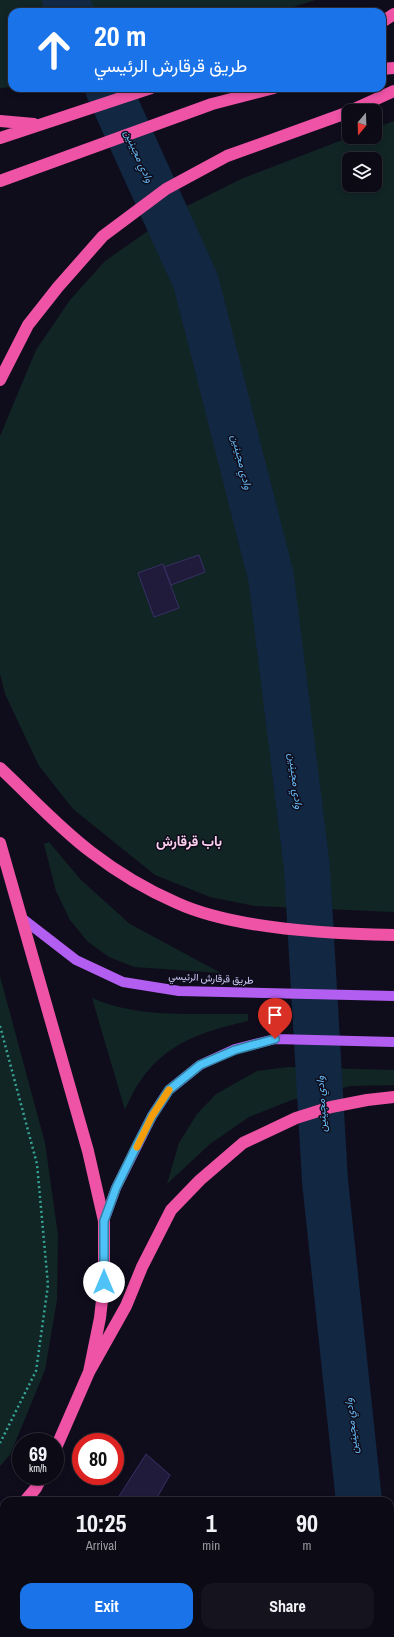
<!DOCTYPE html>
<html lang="en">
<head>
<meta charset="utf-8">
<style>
	:root { --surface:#0b0a15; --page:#14131e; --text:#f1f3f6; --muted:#9a9aa0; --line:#2b2b34; --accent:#1a73e8 }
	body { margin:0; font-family:"Archivo Narrow",Vazirmatn,sans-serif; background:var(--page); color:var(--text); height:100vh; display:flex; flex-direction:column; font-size:15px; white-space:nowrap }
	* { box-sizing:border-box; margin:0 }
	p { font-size:13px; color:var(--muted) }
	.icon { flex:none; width:22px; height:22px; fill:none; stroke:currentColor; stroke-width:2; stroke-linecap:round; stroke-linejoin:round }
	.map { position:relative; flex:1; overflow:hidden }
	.panel { position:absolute; left:0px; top:1497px; width:394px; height:140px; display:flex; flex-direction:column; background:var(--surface); border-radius:12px 12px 0 0; box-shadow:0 2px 6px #0003,0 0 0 1px var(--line) }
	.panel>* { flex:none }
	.hud { position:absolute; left:8px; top:8px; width:378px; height:84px; border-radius:12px; box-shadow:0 2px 6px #0003,0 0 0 1px var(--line); background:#1a73e8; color:#fff; overflow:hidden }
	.needle { width:26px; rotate:199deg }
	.tools { position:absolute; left:342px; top:104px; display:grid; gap:8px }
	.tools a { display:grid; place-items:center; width:40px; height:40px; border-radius:8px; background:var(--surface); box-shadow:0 2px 6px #0003,0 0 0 1px var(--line); font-size:20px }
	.speed { position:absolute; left:12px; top:1433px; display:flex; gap:8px; font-size:20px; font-weight:700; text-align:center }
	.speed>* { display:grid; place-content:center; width:52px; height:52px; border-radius:50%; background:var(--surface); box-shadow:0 2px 6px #0003,0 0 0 1px var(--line); line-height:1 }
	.speed small { font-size:10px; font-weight:400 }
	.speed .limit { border:6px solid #d22; background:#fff; color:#111 }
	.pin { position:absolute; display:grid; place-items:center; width:34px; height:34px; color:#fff; margin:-41px -17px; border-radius:50% 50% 50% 0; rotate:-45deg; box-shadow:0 0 4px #0007 }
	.pin .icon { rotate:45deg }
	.me { position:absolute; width:44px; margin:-22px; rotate:0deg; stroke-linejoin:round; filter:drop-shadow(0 0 3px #0008) }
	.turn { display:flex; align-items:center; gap:14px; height:84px; padding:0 20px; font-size:18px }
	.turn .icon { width:52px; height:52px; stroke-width:2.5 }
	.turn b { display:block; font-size:28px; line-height:34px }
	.eta { display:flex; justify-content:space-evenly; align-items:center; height:68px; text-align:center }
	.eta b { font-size:24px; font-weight:800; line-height:28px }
	.button { display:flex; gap:8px; margin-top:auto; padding:8px 20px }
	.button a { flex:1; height:46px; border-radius:12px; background:var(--accent); color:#fff; font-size:16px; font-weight:800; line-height:46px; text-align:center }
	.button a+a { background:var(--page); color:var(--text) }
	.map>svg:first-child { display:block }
	.green { fill:#112524; fill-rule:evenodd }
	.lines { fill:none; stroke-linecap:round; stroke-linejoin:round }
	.river { stroke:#122741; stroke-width:46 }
	.building { fill:#201b3b; stroke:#372f65 }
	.path { stroke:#37a498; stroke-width:2.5; stroke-dasharray:2 3; stroke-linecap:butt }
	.primary { stroke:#b25ef0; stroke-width:10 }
	.highway { stroke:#ef53a6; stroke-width:12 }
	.route-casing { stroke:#337fa1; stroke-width:10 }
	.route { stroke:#4fc3f7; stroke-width:7 }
	.slow { stroke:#f59e0b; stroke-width:7 }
	.labels { text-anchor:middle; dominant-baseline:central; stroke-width:3; stroke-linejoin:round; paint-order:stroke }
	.street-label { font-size:10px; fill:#d0cdfa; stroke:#0f0d1c }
	.water-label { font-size:11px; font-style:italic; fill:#64b7f1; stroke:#0f0d1c }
	.district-label { font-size:14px; font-weight:bold; fill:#fbcfed; stroke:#0f0d1c }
</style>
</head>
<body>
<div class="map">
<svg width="394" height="1637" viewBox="0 0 394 1637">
	<rect width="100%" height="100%" fill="#0f0d1c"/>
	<path class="green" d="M0,0H315L278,12H12V87L0,88Z
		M394,121V912L255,906L210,897L155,875L73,809L39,766L5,694L0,674V436L36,350L70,300L105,261L175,212L241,179L350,137H375V128ZM349,159H375V185H349Z
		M49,842L81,880L130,924L221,973L134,967L109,957L88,942L70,920L56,891L44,844Z
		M0,976L45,1143L58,1235L57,1300L45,1370L10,1455L0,1466Z
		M92,998C139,1019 197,1013 248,1014V1021C189,1034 149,1051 125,1110Z
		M288,1067L394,1070V1085L351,1086L292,1100L249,1117L210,1144L167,1184L179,1143L197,1114L216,1094L257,1071Z"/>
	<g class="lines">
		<path class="river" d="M65,0L71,12
			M108,88L196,282L271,577L307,868L325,1181L359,1501
			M369,1633V1637"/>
	</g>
	<path class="building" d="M199,555L205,572L171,585L164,567Z
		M163,564L179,608L154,617L138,573Z
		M146,1454L170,1475L155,1501H116Z"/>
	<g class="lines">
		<path class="path" d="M0,1026L37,1164L48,1285L36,1371L0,1443"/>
		<path class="primary" d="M23,919L76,960L123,982L179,991L394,996
			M104,1221L116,1188L152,1116L169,1090L200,1065L235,1049L275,1039L394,1042"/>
		<path class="highway" d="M382,22L394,14
			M382,69L394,68
			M350,111L394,91
			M0,121L34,124
			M0,138L151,88
			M0,181L212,104L274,88
			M0,380L28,325L58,287L103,236L166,189L227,156L349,112
			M0,768C30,796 58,827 91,852C117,872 147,890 177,903C234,929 331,934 394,935
			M0,843L88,1151L104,1221V1282L100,1318L89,1372
			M55,1450L89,1372L126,1306L142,1267L171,1210L200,1180L243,1143L296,1118L331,1107L367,1100L394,1097
			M25,1501L36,1488L42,1476
			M0,1532L4,1527"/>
	</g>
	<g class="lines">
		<g class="route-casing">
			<path id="route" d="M104,1282V1221L116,1188L138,1143L152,1116L169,1090L200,1065L235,1050L275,1039"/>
		</g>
		<use href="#route" class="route"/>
		<path class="slow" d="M137,1147L152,1116L169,1090"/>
	</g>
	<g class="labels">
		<g class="street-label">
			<text transform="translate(211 978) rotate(3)">طريق قرقارش الرئيسي</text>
		</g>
		<g class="water-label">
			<text transform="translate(139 156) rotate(66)">وادي مجينين</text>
			<text transform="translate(242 462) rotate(76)">وادي مجينين</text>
			<text transform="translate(296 781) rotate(83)">وادي مجينين</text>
			<text transform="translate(321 1104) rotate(-93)">وادي مجينين</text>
			<text transform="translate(351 1426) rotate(-96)">وادي مجينين</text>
		</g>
		<g class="district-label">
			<text x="189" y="841">باب قرقارش</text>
		</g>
	</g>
</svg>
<div class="tools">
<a><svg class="needle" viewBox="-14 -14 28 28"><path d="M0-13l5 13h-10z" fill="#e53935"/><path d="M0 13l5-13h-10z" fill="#9a9aa0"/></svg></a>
<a><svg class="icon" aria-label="layers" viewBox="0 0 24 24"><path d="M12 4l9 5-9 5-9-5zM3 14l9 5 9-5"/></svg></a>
</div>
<div class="speed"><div>69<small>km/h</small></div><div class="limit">80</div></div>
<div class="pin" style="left:275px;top:1039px;background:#d93025"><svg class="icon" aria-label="arrive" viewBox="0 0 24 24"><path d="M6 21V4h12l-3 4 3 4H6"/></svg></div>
<svg class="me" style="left:104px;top:1282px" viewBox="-20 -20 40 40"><circle r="19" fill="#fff"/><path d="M0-13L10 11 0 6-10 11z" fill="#4fc3f7"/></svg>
<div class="hud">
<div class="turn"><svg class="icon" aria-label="ahead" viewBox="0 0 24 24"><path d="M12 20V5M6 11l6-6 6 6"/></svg><div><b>20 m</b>طريق قرقارش الرئيسي</div></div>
</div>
<section class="panel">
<div class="eta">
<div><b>10:25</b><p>Arrival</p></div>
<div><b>1</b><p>min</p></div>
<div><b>90</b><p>m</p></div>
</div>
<div class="button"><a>Exit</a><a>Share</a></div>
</section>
</div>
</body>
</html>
